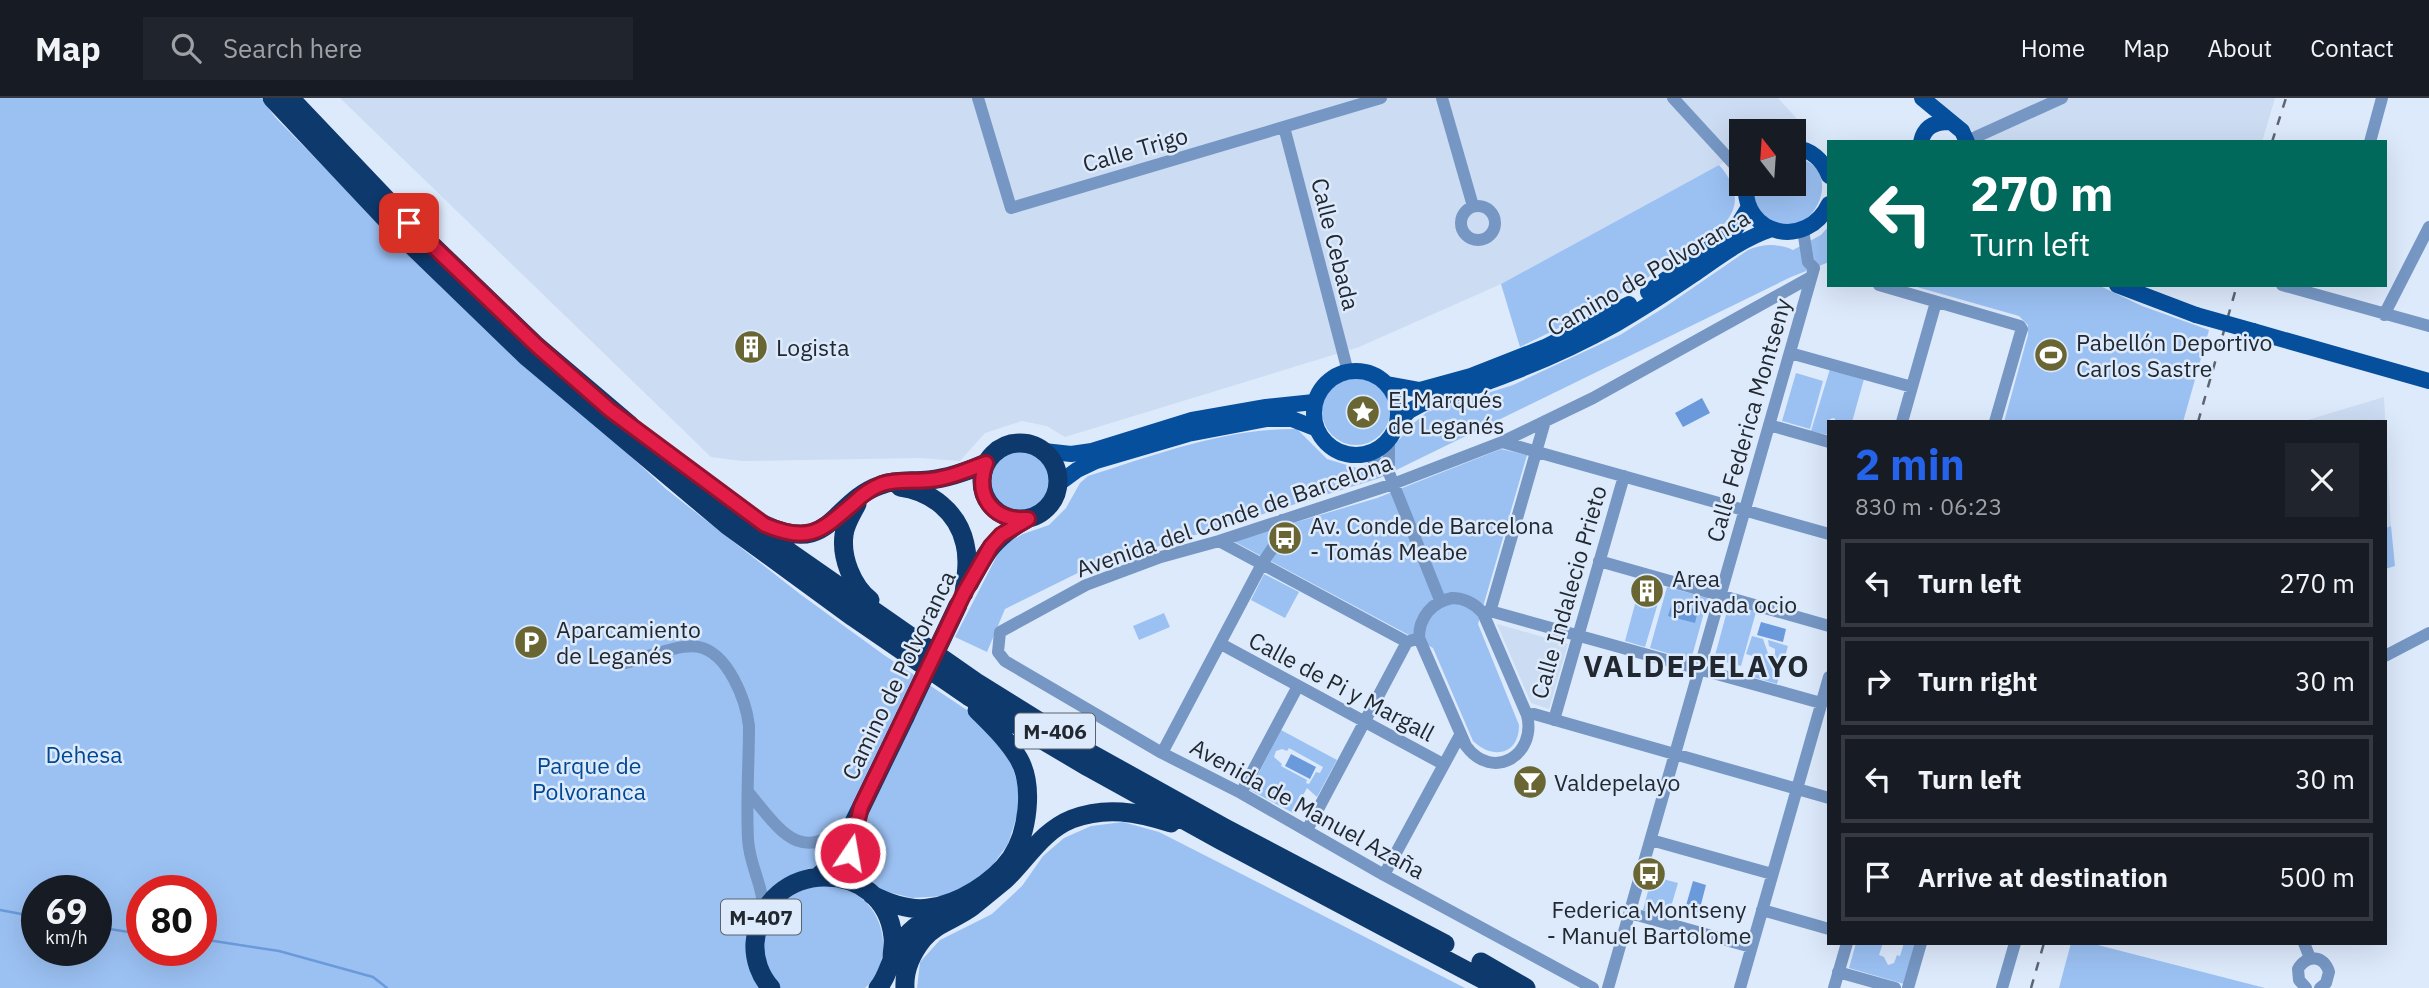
<!DOCTYPE html>
<html lang="en">
<head>
<meta charset="utf-8">
<style>
	:root { --surface:#171b24; --page:#20242c; --text:#f1f3f6; --muted:#9ea1a6; --line:#363941; --accent:#2563eb }
	body { margin:0; font-family:"IBM Plex Sans",sans-serif; background:var(--page); color:var(--text); height:100vh; display:flex; flex-direction:column; font-size:26px; white-space:nowrap }
	* { box-sizing:border-box; margin:0 }
	p { font-size:23px; color:var(--muted) }
	.icon { flex:none; width:38px; height:38px; fill:none; stroke:currentColor; stroke-width:2; stroke-linecap:round; stroke-linejoin:round }
	.map { position:relative; flex:1; overflow:hidden }
	.details { position:absolute; left:1827px; top:322px; width:560px; height:525px; display:flex; flex-direction:column; background:var(--surface); border-radius:0px; box-shadow:0 7px 28px #0002 }
	.details>* { flex:none }
	.hud { position:absolute; left:1827px; top:42px; width:560px; height:147px; border-radius:0px; box-shadow:0 7px 28px #0002; background:#00695c; color:#fff; overflow:hidden }
	.needle { width:46px; rotate:343deg }
	.tools { position:absolute; left:1729px; top:21px; display:grid; gap:14px }
	.tools a { display:grid; place-items:center; width:77px; height:77px; border-radius:0px; background:var(--surface); box-shadow:0 7px 28px #0002; font-size:35px }
	.speed { position:absolute; left:21px; top:777px; display:flex; gap:14px; font-size:35px; font-weight:700; text-align:center }
	.speed>* { display:grid; place-content:center; width:91px; height:91px; border-radius:50%; background:var(--surface); box-shadow:0 7px 28px #0002; line-height:1 }
	.speed small { font-size:18px; font-weight:400 }
	.speed .limit { border:10px solid #d22; background:#fff; color:#111 }
	.pin { position:absolute; display:grid; place-items:center; width:60px; height:60px; color:#fff; margin:-30px; border-radius:14px; box-shadow:0 4px 10px #0006 }
	.me { position:absolute; width:77px; margin:-38px; rotate:12deg; stroke-linejoin:round; filter:drop-shadow(0 0 5px #0008) }
	.turn { display:flex; align-items:center; gap:24px; height:147px; padding:0 28px; font-size:32px }
	.turn .icon { width:91px; height:91px; stroke-width:2.5 }
	.turn b { display:block; font-size:49px; line-height:60px }
	.round { display:grid; place-items:center; flex:none; width:74px; height:74px; border-radius:0px; background:var(--page) }
	.summary { display:flex; align-items:center; justify-content:space-between; height:119px; padding:0 28px }
	h1 { font-size:42px; font-weight:800; line-height:52px; color:var(--accent) }
	ul { padding:0; list-style:none }
	li { display:flex; align-items:center; gap:21px; height:88px; margin:0 14px 10px; padding:0 14px; border:4px solid var(--line); border-radius:0px }
	li div { flex:1 }
	li b { display:block; font-size:26px }
	li em { font-style:normal }
	header { display:flex; align-items:center; gap:42px; box-sizing:border-box; height:98px; padding:0 35px; background:var(--surface); border-bottom:2px solid var(--line) }
	header strong { font-size:33px }
	nav { display:flex; gap:38px; margin-inline-start:auto; font-size:24px }
	.search { width:490px; height:63px; background:var(--page); display:flex; align-items:center; gap:18px; box-sizing:border-box; padding:0 24px; border-radius:0px; color:var(--muted); font-size:26px }
	.map>svg:first-child { display:block }
	.built { fill:#ccdcf2 }
	.green { fill:#9bc1f3; fill-rule:evenodd }
	.water { fill:#6a9adb }
	.lines { fill:none; stroke-linecap:round; stroke-linejoin:round }
	.stream { stroke:#6a9adb; stroke-width:2.5 }
	.minor { stroke:#7697c4; stroke-width:12 }
	.major { stroke:#064f9d; stroke-width:16 }
	.highway { stroke:#0e396d; stroke-width:19 }
	.rail { stroke:#5d6570; stroke-width:2.5; stroke-dasharray:9 9; stroke-linecap:butt }
	.major-bridge { stroke:#064f9d; stroke-width:16 }
	.highway-bridge { stroke:#0e396d; stroke-width:19 }
	.route-casing { stroke:#92132f; stroke-width:18 }
	.route { stroke:#e11d48; stroke-width:12 }
	.labels { text-anchor:middle; dominant-baseline:central; stroke-width:5; stroke-linejoin:round; paint-order:stroke }
	.shield { fill:#ddeafc; stroke:#5a626d; stroke-width:2 }
	.shield-label { font-size:21px; font-weight:bold; fill:#222830 }
	.street-label { font-size:23px; fill:#222830; stroke:#ddeafc }
	.poi-label { font-size:23px; fill:#222830; stroke:#ddeafc; text-anchor:start }
	.park-label { font-size:23px; fill:#014893; stroke:#ddeafc }
	.district-label { font-size:30px; font-weight:bold; letter-spacing:2px; fill:#222830; stroke:#ddeafc }
</style>
</head>
<body>
<header>
<strong>Map</strong>
<div class="search"><svg class="icon" aria-label="search" viewBox="0 0 24 24"><circle cx="10" cy="10" r="6"/><path d="M15 15l6 6"/></svg>Search here</div>
<nav><a>Home</a><a>Map</a><a>About</a><a>Contact</a></nav>
</header>
<div class="map">
<svg width="2429" height="890" viewBox="0 0 2429 890">
	<rect width="100%" height="100%" fill="#ddeafc"/>
	<path class="built" d="M340,0H1778L1797,21L1777,33H1741V54L1719,67L1501,186L1359,249L1065,339L1047,328L1022,323L985,335L960,363L920,360L742,363L711,359Z
		M1924,0H2275L2262,44H1980L1974,33L1968,32Z
		M2384,299L2391,428L2385,430V324H2301Z
		M1497,526L1568,546L1549,611L1531,605Z"/>
	<path class="green" d="M0,0H261L275,19L373,119L666,391L800,496L884,557L976,618L1009,656L1022,702L1008,746L985,778L945,798L912,800L880,792L847,772L810,770L791,777L780,783L754,811L748,829L747,841L761,890H0ZM37,793H96V852H37ZM142,793H201V852H142Z
		M1794,59C1855,70 1804,160 1763,116C1755,107 1752,97 1754,86H1794Z
		M1719,67C1736,86 1742,106 1724,126L1643,183L1563,228L1520,249L1501,186Z
		M1829,128V164L1791,179L1380,380L1088,470L1005,511L987,554L955,539L1002,448L1023,436L1049,427L1066,410L1080,385L1088,378C1155,357 1225,330 1297,331L1327,361L1360,371L1400,341L1409,329L1427,314L1513,287L1620,237L1665,209L1748,152C1763,146 1777,145 1793,152L1821,137Z
		M1910,187H2098L2142,208L2209,232L2183,324H2004L2028,237V227L2019,218Z
		M1830,271L1864,281L1852,324H1837L1834,320L1830,321L1829,337L1811,333Z
		M1796,275L1823,283L1810,331L1782,323Z
		M1322 313a34 34 0 1 1 68 0a34 34 0 1 1-68 0Z
		M1501,351L1527,357L1478,526L1519,627C1519,657 1493,662 1473,643L1433,550L1233,443L1377,400Z
		M989 383a31 31 0 1 1 62 0a31 31 0 1 1-62 0Z
		M2391,428L2395,468L2385,471V430Z
		M1264,476L1299,494L1285,520L1251,502Z
		M1667,489L1708,500L1691,562L1650,550Z
		M1637,499L1658,505L1645,549L1625,543Z
		M1729,506L1756,514L1741,568L1714,561Z
		M1164,515L1170,529L1139,542L1133,528Z
		M1752,538L1763,541L1769,558L1775,556V551L1769,548L1768,542L1788,548L1777,586L1753,579L1759,560L1746,556Z
		M1281,632L1337,662L1317,699L1307,690L1293,715L1250,692ZM1289,650L1323,669L1320,675L1316,674L1309,686L1306,685L1307,682L1281,668L1282,666L1274,659L1276,653L1282,651L1287,653Z
		M1123,724L1159,734L1465,890H917L920,864L940,842L992,816L1022,788L1043,758L1064,740L1091,728Z
		M1652,778L1678,785L1668,819L1643,812Z
		M818,787C832,788 843,789 855,796C888,815 893,865 865,890H781C745,846 766,800 818,787Z
		M1856,845H1883L1879,857L1884,859L1888,867L1894,865L1897,857L1900,858L1904,845H1915L1904,886L1849,870Z
		M2071,845H2090L2265,890H2059Z"/>
	<path class="water" d="M1702,300L1710,315L1683,329L1675,315Z
		M1672,505L1698,512L1695,525L1668,518Z
		M1761,524L1786,531L1783,544L1757,537Z
		M1291,656L1316,669L1310,681L1285,668Z
		M1693,783L1706,787L1699,814L1685,811Z"/>
	<g class="lines">
		<path class="stream" d="M0,812L37,819
			M96,829L142,836
			M201,841L279,853L373,879L387,890"/>
		<path class="minor" d="M978,0L1011,110L1381,0
			M1442,0L1473,108
			M1673,0L1741,74
			M1284,29L1348,274
			M1967,43L2062,0
			M2370,44L2382,0
			M1461 125a17 17 0 1 1 34 0a17 17 0 1 1-34 0Z
			M1803,132L1808,164L1814,170
			M1879,187L2020,228L2022,231L2020,237L1995,324
			M2282,187L2429,228
			M2384,217L2429,129
			M1790,255L1912,289
			M1902,324L1936,204
			M1769,327L1829,344
			M1389,342V375L1440,502
			M1502,344L1829,436
			M1367,356L1389,375
			M1219,443L1407,544
			M1599,463L1829,528
			M1452,500C1465,500 1475,506 1483,515L1527,617C1537,657 1493,684 1466,648L1419,540C1419,519 1432,504 1452,500Z
			M1490,513L1821,605
			M1484,515L1490,513L1492,507L1545,323
			M1221,546L1443,666
			M2385,558L2429,535
			M625,565C645,560 680,545 699,549C728,555 746,602 749,628C749,665 746,704 748,741C749,767 764,788 763,814
			M1527,617L1534,616L1829,700
			M1554,622L1624,378
			M1162,655L1262,466C1269,454 1285,437 1282,422
			M749,695C782,735 801,768 850,724
			M1241,695L1298,588
			M1307,732L1407,544L1419,540
			M1651,742L1772,776
			M1384,777L1460,637
			M1762,812L1829,831
			M1630,815L1751,849
			M2304,845L2310,860
			M1838,874L1895,890
			M1593,890L1384,777L1241,695L1162,655L1005,563L998,554L1000,534L1086,487L1161,459L1219,443L1393,386L1502,344L1593,300L1811,179
			M1608,890L1814,170
			M1740,890L1829,579
			M1834,890L1847,845
			M1908,890L1921,845
			M2002,890L2015,845
			M2306,890L2299,882L2298,871C2307,856 2324,857 2329,874L2326,885L2320,890"/>
		<path class="major" d="M1922,0L1962,33L1967,44
			M1921,44C1924,29 1935,24 1949,24
			M1794,50C1811,51 1823,62 1829,78
			M1746,86C1742,138 1807,152 1829,106
			M2117,187L2196,217
			M1648,194L1728,137L1736,130L1749,109
			M2253,233L2429,283
			M1314 315a42 42 0 1 1 84 0a42 42 0 1 1-84 0Z
			M1387,286L1420,292L1471,278L1545,249L1629,206
			M1397,325L1409,313L1422,306C1489,285 1554,261 1616,226C1642,211 1668,194 1693,177C1719,159 1742,141 1772,131
			M1044,353L1071,356L1092,353L1192,322L1266,309L1314,304
			M1058,386L1077,372L1096,363L1188,336L1267,321H1292L1315,330"/>
		<path class="highway" d="M272,0L400,136L526,258L727,427L853,519L968,598L1088,669L1220,742L1499,890
			M291,1L409,125L537,248L630,327
			M619,319L735,416L976,584L1090,655L1225,730L1445,846
			M982 383a38 38 0 1 1 76 0a38 38 0 1 1-76 0Z
			M900,389C931,393 958,414 965,446C969,462 966,479 964,495
			M857,406C852,416 845,426 844,437C841,459 852,488 870,502
			M763,426C832,459 831,404 881,387C897,381 913,384 929,382C949,380 968,373 986,365
			M969,486C986,454 994,439 1027,421
			M819,778L833,765L843,747L905,619
			M872,797C890,806 909,813 929,810C959,806 994,784 1011,760C1028,735 1034,688 1019,661C1008,642 992,627 977,612
			M1481,864L1526,890
			M771,890C760,878 754,861 755,845C763,757 885,759 893,839C894,846 892,853 892,860
			M878,890C886,881 888,870 893,860C900,840 916,825 936,818
			M905,890C904,872 911,856 923,841C935,826 956,821 972,809C983,800 994,791 1005,782C1027,761 1042,733 1072,721C1106,708 1137,714 1171,725"/>
		<path class="rail" d="M2272,44L2286,0
			M2198,324L2237,187
			M2031,890L2044,845"/>
		<path class="major-bridge" d="M2196,217L2253,233"/>
		<path class="highway-bridge" d="M905,619L958,507"/>
	</g>
	<g class="lines">
		<g class="route-casing">
			<path id="route" d="M409,125L537,248L610,312L765,427C810,445 820,434 855,404C862,397 872,390 882,386C897,381 913,384 930,382C949,380 968,372 986,365C974,398 992,423 1028,421L1001,437L991,448L964,495L861,709L850,755"/>
		</g>
		<use href="#route" class="route"/>
	</g>
	<defs>
		<g id="building-disc" transform="scale(1.75)"><circle r="9.5" fill="#696633" stroke="#ddeafc"/><path d="M-4-6H4V6H1V3H-1V6H-4ZM-2.5-4.3h1.7v1.8h-1.7ZM.8-4.3h1.7v1.8H.8ZM-2.5-1h1.7V.8h-1.7ZM.8-1h1.7V.8H.8Z" fill="#fff"/></g>
		<g id="stadium-disc" transform="scale(1.75)"><circle r="9.5" fill="#696633" stroke="#ddeafc"/><path d="M0-5a6.5 5 0 1 0 0 10a6.5 5 0 1 0 0-10ZM-3.5-1.8h7v3.6h-7Z" fill="#fff"/></g>
		<g id="sight-disc" transform="scale(1.75)"><circle r="9.5" fill="#696633" stroke="#ddeafc"/><path d="M0-6L1.8-2.2L6-1.7L2.9 1.2L3.7 5.4L0 3.3L-3.7 5.4L-2.9 1.2L-6-1.7L-1.8-2.2Z" fill="#fff"/></g>
		<g id="bus-disc" transform="scale(1.75)"><circle r="9.5" fill="#696633" stroke="#ddeafc"/><path d="M-5-6H5V4H4V6H2V4H-2V6H-4V4H-5ZM-3.5-4V0h7V-4ZM-3.5 1.2v1.5H-2V1.2ZM2 1.2v1.5H3.5V1.2Z" fill="#fff"/></g>
		<g id="parking-disc" transform="scale(1.75)"><circle r="9.5" fill="#696633" stroke="#ddeafc"/><path d="M-3.5-5.5H1a3.5 3.5 0 0 1 0 7H-1V5.5H-3.5ZM-1-3.4V-.6H.8a1.4 1.4 0 0 0 0-2.8Z" fill="#fff"/></g>
		<g id="bar-disc" transform="scale(1.75)"><circle r="9.5" fill="#696633" stroke="#ddeafc"/><path d="M-6-5H6L.8 .8V4.5H3.5V6h-7V4.5H-.8V.8Z" fill="#fff"/></g>
	</defs>
	<g fill-rule="evenodd">
		<use href="#building-disc" x="751" y="249"/>
		<use href="#stadium-disc" x="2051" y="257"/>
		<use href="#sight-disc" x="1363" y="314"/>
		<use href="#bus-disc" x="1285" y="440"/>
		<use href="#building-disc" x="1647" y="493"/>
		<use href="#parking-disc" x="531" y="544"/>
		<use href="#bar-disc" x="1530" y="684"/>
		<use href="#bus-disc" x="1649" y="776"/>
	</g>
	<g class="labels">
		<g class="shield">
			<rect x="1015" y="615.5" width="80" height="35" rx="5"/>
			<rect x="721" y="801.5" width="80" height="35" rx="5"/>
		</g>
		<g class="shield-label">
			<text x="1055" y="633">M-406</text>
			<text x="761" y="819">M-407</text>
		</g>
		<g class="street-label">
			<text transform="translate(1135 51) rotate(-16)">Calle Trigo</text>
			<text transform="translate(1336 146) rotate(76)">Calle Cebada</text>
			<text transform="translate(1648 174) rotate(-30)">Camino de Polvoranca</text>
			<text transform="translate(1748 322) rotate(-74)">Calle Federica Montseny</text>
			<text transform="translate(1234 417) rotate(-19)">Avenida del Conde de Barcelona</text>
			<text transform="translate(1568 494) rotate(-74)">Calle Indalecio Prieto</text>
			<text transform="translate(898 577) rotate(-64)">Camino de Polvoranca</text>
			<text transform="translate(1342 588) rotate(28)">Calle de Pi y Margall</text>
			<text transform="translate(1308 710) rotate(29)">Avenida de Manuel Azaña</text>
		</g>
		<g class="poi-label">
			<text x="2076" y="244">Pabellón Deportivo<tspan x="2076" dy="26">Carlos Sastre</tspan></text>
			<text x="776" y="249">Logista</text>
			<text x="1388" y="301">El Marqués<tspan x="1388" dy="26">de Leganés</tspan></text>
			<text x="1310" y="427">Av. Conde de Barcelona<tspan x="1310" dy="26">- Tomás Meabe</tspan></text>
			<text x="1672" y="480">Area<tspan x="1672" dy="26">privada ocio</tspan></text>
			<text x="556" y="531">Aparcamiento<tspan x="556" dy="26">de Leganés</tspan></text>
			<text x="1554" y="684">Valdepelayo</text>
			<text x="1649" y="811" text-anchor="middle">Federica Montseny<tspan x="1649" dy="26">- Manuel Bartolome</tspan></text>
		</g>
		<g class="park-label">
			<text x="84" y="656">Dehesa</text>
			<text x="589" y="667">Parque de<tspan x="589" dy="26">Polvoranca</tspan></text>
		</g>
		<g class="district-label">
			<text x="1697" y="567">VALDEPELAYO</text>
		</g>
	</g>
</svg>
<div class="tools">
<a><svg class="needle" viewBox="-14 -14 28 28"><path d="M0-13l5 13h-10z" fill="#e53935"/><path d="M0 13l5-13h-10z" fill="#9ea1a6"/></svg></a>
</div>
<div class="speed"><div>69<small>km/h</small></div><div class="limit">80</div></div>
<div class="pin" style="left:409px;top:125px;background:#d93025"><svg class="icon" aria-label="arrive" viewBox="0 0 24 24"><path d="M6 21V4h12l-3 4 3 4H6"/></svg></div>
<svg class="me" style="left:850px;top:755px" viewBox="-20 -20 40 40"><circle r="17" fill="#e11d48" stroke="#fff" stroke-width="3"/><path d="M0-11L8 9 0 5-8 9z" fill="#fff"/></svg>
<div class="hud">
<div class="turn"><svg class="icon" aria-label="left" viewBox="0 0 24 24"><path d="M17 20v-9H6M10 6l-5 5 5 5"/></svg><div><b>270 m</b>Turn left</div></div>
</div>
<section class="details">
<div class="summary"><div><h1>2 min</h1><p>830 m · 06:23</p></div><a class="round"><svg class="icon" aria-label="close" viewBox="0 0 24 24"><path d="M6 6l12 12M18 6L6 18"/></svg></a></div>
<ul>
<li><svg class="icon" aria-label="left" viewBox="0 0 24 24"><path d="M17 20v-9H6M10 6l-5 5 5 5"/></svg><div><b>Turn left</b></div><em>270 m</em></li>
<li><svg class="icon" aria-label="right" viewBox="0 0 24 24"><path d="M7 20v-9h11M14 6l5 5-5 5"/></svg><div><b>Turn right</b></div><em>30 m</em></li>
<li><svg class="icon" aria-label="left" viewBox="0 0 24 24"><path d="M17 20v-9H6M10 6l-5 5 5 5"/></svg><div><b>Turn left</b></div><em>30 m</em></li>
<li><svg class="icon" aria-label="arrive" viewBox="0 0 24 24"><path d="M6 21V4h12l-3 4 3 4H6"/></svg><div><b>Arrive at destination</b></div><em>500 m</em></li>
</ul>
</section>
</div>
</body>
</html>
